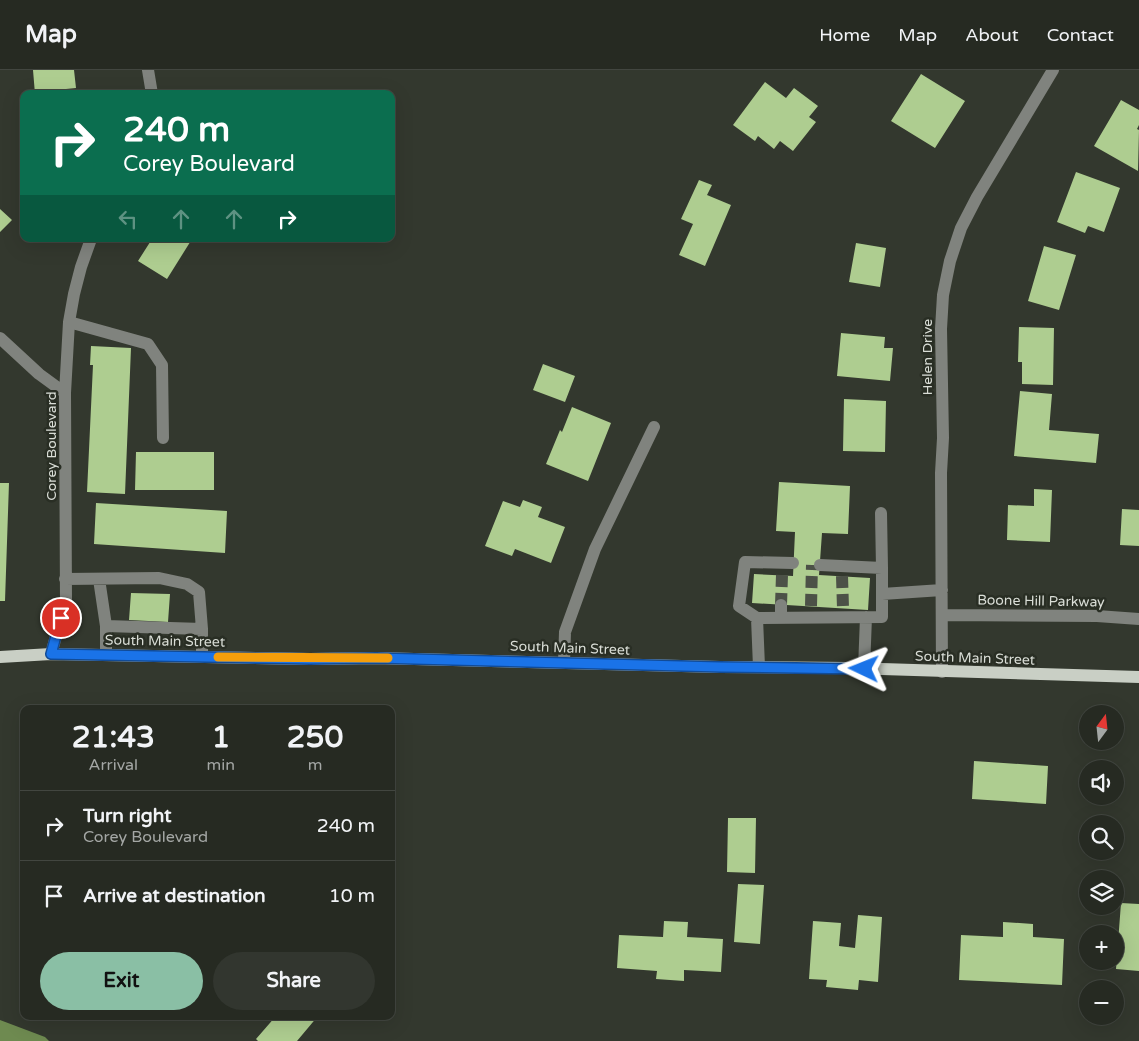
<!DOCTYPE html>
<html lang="en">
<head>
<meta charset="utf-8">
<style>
	:root { --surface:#262a22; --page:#32362f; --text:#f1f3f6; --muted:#a4a7a5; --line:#424640; --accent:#8abfa5 }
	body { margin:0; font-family:"Varela Round",sans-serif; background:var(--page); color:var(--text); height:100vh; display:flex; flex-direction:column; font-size:19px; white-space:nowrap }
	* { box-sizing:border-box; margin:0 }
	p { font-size:16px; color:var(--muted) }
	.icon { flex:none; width:28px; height:28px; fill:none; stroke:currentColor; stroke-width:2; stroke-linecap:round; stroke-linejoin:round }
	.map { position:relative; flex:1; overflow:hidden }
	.panel { position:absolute; left:20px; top:635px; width:375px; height:315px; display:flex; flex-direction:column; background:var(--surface); border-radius:10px; box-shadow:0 5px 20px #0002,0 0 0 1px var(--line) }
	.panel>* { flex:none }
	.banner { position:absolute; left:20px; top:20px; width:375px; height:152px; border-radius:10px; box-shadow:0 5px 20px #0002,0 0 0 1px var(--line); background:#0b6e4f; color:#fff; overflow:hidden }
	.needle { width:32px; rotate:15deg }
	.controls { position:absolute; left:1079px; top:635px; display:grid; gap:10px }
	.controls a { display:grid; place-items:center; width:45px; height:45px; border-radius:50%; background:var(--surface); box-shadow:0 5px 20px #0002,0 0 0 1px var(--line); font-size:25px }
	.pin { position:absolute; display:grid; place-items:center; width:42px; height:42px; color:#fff; margin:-21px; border:2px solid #fff; border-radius:50%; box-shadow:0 1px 5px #0007 }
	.me { position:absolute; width:55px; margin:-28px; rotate:272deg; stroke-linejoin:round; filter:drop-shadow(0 0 4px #0008) }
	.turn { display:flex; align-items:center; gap:18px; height:105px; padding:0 20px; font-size:22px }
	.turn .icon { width:65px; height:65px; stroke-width:2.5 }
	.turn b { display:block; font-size:35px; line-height:42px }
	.lanes { display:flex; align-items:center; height:48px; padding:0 20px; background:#0003; justify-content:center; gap:25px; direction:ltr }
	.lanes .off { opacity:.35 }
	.eta { display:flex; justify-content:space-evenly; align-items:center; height:85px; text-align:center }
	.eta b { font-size:30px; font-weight:800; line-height:35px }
	.action { display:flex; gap:10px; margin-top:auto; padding:10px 20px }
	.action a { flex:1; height:58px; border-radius:30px; background:var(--accent); color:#111; font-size:20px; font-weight:800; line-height:58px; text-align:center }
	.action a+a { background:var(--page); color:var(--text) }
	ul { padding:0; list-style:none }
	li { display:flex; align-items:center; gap:15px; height:70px; padding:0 20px; border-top:1px solid var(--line) }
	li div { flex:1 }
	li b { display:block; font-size:19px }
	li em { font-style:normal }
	header { display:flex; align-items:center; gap:30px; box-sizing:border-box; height:70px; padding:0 25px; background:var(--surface); border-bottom:1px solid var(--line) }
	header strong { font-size:24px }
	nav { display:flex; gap:28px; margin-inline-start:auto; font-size:18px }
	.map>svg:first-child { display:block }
	.water { fill:#6e8a50 }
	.building { fill:#aecd90 }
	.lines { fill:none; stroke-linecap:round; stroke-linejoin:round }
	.minor-tunnel { stroke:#4c5147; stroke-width:12; stroke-dasharray:12 6; stroke-linecap:butt }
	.minor { stroke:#80837e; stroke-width:12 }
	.major { stroke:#c9cfc5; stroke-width:12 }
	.route-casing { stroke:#114b97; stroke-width:12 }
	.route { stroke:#1a73e8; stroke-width:9 }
	.slow { stroke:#f59e0b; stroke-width:9 }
	.labels { text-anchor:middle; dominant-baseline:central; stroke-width:5; stroke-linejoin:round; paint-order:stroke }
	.street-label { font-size:14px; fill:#d9ddd6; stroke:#292e24 }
</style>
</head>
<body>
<header>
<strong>Map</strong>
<nav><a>Home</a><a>Map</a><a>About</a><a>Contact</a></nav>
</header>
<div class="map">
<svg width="1139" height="971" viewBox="0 0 1139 971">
	<rect width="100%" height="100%" fill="#33382e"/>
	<path class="water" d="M0,950L45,967L49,971H0Z"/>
	<path class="building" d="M33,0H74L76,18L66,19V24H35Z
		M921,4L965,31L935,78L891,51Z
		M765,12L786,28L794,18L818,36L809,47L816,52L793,81L780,71L774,79L758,66L755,71L733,55Z
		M1121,30L1139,40V55L1137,59L1139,60L1138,101L1094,76Z
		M1076,102L1120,118L1104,162L1088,156L1085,163L1057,152Z
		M699,110L712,115L707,125L731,135L705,196L679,185L693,154L681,149Z
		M0,139L12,150L0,162Z
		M152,169H192L167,209L138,191Z
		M856,173L886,178L880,217L849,212Z
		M1044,176L1076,185L1059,240L1028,231Z
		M1019,257L1054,258L1053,315L1022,314V292H1018Z
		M841,263L885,267L884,278H893L890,311L837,306Z
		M91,276L131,278L125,424L87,422L93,295H90Z
		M543,294L575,306L565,332L533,320Z
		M1020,321L1052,324L1049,360L1099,364L1096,393L1014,386Z
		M844,329L886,331L885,382L843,381Z
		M572,337L611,353L588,411L546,394L560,360L562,362Z
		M136,382H214V420H135Z
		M779,412L850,416L848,464L822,463L819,505L870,508L868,540L752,533L754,504L793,506L795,462L776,461Z
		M0,413H9L5,531H0Z
		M1034,419L1052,420L1050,472L1007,470L1008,435L1034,436Z
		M523,430L542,437L538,447L565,457L551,493L515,479L512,486L485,476L503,431L520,437Z
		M96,433L227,441L225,483L94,474Z
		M1122,439L1139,440V476L1120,475Z
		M131,523L170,524L168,552L129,550Z
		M974,691L1048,696L1046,734L972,729Z
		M728,748H756L755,803L727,802Z
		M738,814L764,815L760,874L734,872Z
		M1121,833L1139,834V901L1116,899Z
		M858,845L882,847L878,912L859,910L858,920L826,917L827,910L809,909L813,851L841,853L839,876L855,878Z
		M664,851L688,852L687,867L723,869L721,902L684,900V911L656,909L657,901L617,898L619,865L663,867Z
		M1003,852L1033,854V867L1064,869L1062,915L959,910L961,865L1003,867Z
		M276,946H318L297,971H258L256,969Z"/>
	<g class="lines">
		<path class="minor-tunnel" d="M842,506L843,538
			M781,535L782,505
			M811,536L812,495"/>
		<path class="minor" d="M148,0L152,24
			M69,252L148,274L162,295L163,368
			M0,268L39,304L65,323
			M881,443L882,498
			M65,509L159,508L187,514L199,522L202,559V587
			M99,509L106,556L202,559
			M882,524L942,520
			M942,545L1097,546L1139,549
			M757,548L882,547V498L820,495
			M781,548V535
			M106,556V585
			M51,584L66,531L65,323L69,252L74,224L81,197L91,169
			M564,593L565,562L595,479L654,357
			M759,597L757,548L739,536L745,492L793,493
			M864,599L866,547
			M942,602L941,403L943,368L941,259L943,225L950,191L961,158L977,127L1053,0"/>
		<path class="major" d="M0,587L51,584L310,589L376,588L720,597L850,598L1139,607"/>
	</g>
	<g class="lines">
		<g class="route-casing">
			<path id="route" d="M61,548L51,584L310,589L376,588L720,597L864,599"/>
		</g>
		<use href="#route" class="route"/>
		<path class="slow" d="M218,587L388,588"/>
	</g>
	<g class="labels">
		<g class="street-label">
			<text transform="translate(927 287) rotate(-90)">Helen Drive</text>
			<text transform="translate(51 376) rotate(-90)">Corey Boulevard</text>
			<text transform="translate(1041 531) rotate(1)">Boone Hill Parkway</text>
			<text transform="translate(165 571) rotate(1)">South Main Street</text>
			<text transform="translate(570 578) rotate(2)">South Main Street</text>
			<text transform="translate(975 588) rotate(2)">South Main Street</text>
		</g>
	</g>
</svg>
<div class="controls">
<a><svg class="needle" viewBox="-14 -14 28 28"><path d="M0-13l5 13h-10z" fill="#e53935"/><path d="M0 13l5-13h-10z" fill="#a4a7a5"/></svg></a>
<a><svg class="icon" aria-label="sound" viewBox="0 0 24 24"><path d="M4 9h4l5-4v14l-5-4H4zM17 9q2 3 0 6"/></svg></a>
<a><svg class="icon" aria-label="search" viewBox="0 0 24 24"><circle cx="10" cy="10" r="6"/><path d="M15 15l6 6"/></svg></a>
<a><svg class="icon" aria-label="layers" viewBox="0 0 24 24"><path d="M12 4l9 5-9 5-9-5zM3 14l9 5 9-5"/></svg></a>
<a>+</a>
<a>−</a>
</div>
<div class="pin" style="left:61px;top:548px;background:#d93025"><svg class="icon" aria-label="arrive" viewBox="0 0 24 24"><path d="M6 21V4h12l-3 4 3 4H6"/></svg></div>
<svg class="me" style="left:864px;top:599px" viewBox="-20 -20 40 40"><path d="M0-17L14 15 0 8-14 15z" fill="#1a73e8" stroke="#fff" stroke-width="4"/></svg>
<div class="banner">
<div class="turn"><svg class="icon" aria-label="right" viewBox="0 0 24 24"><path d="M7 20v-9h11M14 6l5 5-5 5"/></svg><div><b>240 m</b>Corey Boulevard</div></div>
<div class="lanes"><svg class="icon off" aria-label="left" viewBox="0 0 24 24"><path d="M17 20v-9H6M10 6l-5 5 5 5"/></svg><svg class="icon off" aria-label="ahead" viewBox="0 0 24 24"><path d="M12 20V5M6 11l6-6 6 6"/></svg><svg class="icon off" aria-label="ahead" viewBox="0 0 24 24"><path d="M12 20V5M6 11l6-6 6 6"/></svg><svg class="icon" aria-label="right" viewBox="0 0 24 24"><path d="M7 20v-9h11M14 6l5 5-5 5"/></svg></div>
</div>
<section class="panel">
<div class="eta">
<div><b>21:43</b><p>Arrival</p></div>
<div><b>1</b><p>min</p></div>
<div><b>250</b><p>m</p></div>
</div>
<ul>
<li><svg class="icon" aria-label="right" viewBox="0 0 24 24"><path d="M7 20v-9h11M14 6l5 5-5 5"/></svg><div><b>Turn right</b><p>Corey Boulevard</p></div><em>240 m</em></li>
<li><svg class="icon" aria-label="arrive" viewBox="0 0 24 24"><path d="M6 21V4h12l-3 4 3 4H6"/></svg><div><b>Arrive at destination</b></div><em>10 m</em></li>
</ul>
<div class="action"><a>Exit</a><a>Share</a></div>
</section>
</div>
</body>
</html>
